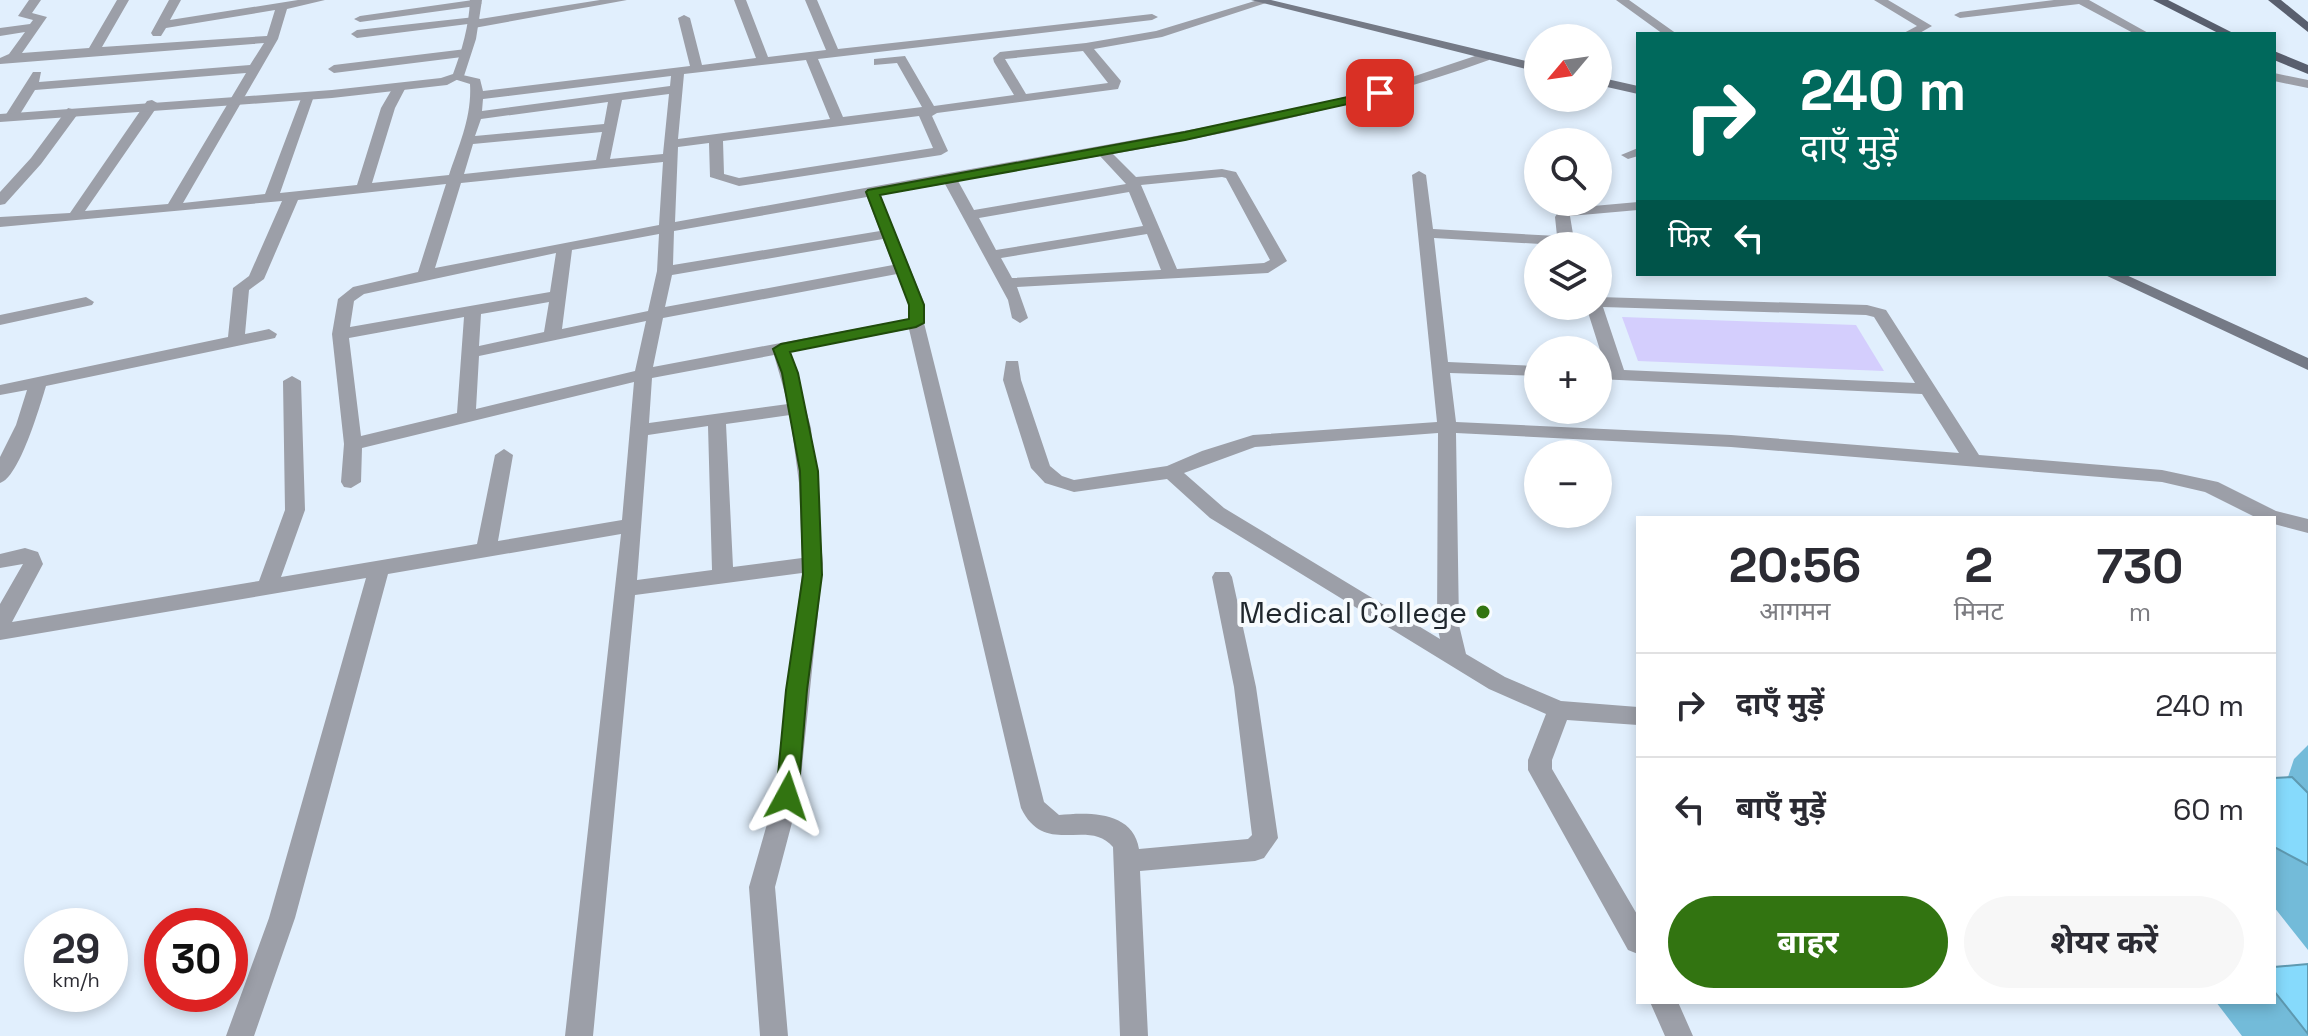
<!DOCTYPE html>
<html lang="hi">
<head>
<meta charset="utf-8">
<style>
	:root { --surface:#fff; --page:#f7f7f7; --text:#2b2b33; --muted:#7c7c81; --line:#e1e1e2; --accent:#327411 }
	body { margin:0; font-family:"Space Grotesk","Noto Sans Devanagari",sans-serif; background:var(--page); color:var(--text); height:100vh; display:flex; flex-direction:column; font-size:30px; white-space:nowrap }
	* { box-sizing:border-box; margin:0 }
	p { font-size:26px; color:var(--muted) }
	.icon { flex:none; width:44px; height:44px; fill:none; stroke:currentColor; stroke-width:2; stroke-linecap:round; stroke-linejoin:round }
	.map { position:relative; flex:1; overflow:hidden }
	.drawer { position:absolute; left:1636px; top:516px; width:640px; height:488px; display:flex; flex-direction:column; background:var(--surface); border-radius:0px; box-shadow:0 4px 12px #0003 }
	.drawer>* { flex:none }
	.banner { position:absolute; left:1636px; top:32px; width:640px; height:244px; border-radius:0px; box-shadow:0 4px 12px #0003; background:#00695c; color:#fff; overflow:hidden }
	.needle { width:52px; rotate:241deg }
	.fabs { position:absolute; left:1524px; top:24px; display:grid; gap:16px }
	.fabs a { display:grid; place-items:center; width:88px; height:88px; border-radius:50%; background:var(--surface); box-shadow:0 4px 12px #0003; font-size:40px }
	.speed { position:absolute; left:24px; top:908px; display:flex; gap:16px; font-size:40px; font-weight:700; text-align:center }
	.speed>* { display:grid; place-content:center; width:104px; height:104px; border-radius:50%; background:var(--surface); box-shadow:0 4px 12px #0003; line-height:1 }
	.speed small { font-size:20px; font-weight:400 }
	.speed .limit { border:12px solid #d22; background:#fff; color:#111 }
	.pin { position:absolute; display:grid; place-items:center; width:68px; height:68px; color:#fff; margin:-34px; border-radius:16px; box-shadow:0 4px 12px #0006 }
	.me { position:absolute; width:88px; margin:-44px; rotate:5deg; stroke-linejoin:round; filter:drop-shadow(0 0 6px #0008) }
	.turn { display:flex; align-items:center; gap:28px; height:168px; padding:0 32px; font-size:36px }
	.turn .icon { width:104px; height:104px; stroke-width:2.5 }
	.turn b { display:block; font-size:56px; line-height:68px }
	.then { display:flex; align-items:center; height:76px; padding:0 32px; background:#0003; gap:16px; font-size:30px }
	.eta { display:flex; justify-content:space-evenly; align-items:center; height:136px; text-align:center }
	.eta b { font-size:48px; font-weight:700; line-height:56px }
	.button { display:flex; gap:16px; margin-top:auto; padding:16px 32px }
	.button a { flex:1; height:92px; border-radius:48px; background:var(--accent); color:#fff; font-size:32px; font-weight:700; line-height:92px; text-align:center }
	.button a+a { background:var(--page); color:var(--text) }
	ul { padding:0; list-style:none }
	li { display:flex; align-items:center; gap:24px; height:104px; padding:0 32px; border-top:2px solid var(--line) }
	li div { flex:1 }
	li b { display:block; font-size:30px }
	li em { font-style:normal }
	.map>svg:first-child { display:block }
	.green { fill:#d4cefd }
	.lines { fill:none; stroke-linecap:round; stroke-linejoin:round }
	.minor { fill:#9c9fa8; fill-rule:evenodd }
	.tertiary { fill:#9c9fa8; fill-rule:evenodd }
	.secondary { fill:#757a86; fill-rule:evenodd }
	.primary { fill:#595f6e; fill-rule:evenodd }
	.wall { fill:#73bbd9 }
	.building { fill:#86dafc; stroke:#5e99b0; stroke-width:2 }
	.route { fill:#327411; stroke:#204b0b; stroke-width:2 }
	.poi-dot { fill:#327411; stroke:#f7fbfe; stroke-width:3 }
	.labels { text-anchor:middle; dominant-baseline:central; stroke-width:8; stroke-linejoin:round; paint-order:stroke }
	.poi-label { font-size:30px; fill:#20272d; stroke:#f7fbfe; text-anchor:end }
</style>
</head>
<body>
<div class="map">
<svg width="2308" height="1036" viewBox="0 0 2308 1036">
	<rect width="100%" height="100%" fill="#e1effd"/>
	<path class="green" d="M1622,317L1856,325L1884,371L1638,361Z"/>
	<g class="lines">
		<path class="minor" d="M29,0H41L32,13L47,17L22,53L89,48L117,0H129L102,47L267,36L275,10L166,28L161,36H153L151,33L169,0H181L170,20L298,0H325L287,9L278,39L183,203L265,194L302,96L308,92L314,96L280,193L357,185L381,108L395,84L400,83L406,87L395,108L372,183L449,175C459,145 472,117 470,84L454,79V73L480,79L483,91L690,66L678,18L684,15L690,18L702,65L756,58L734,0H746L768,57L826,50L805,0H817L838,49L1152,14L1158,17L1152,20L818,59L843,117L922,107L897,63L874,65V59L905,56L934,106L1014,95L994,62L993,58L1000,52L1086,43L1156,31L1258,0L1269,2L1162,37L1094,49L1121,81L1118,89L937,113L932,116L948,151L941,155L739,186L710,177L709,143L678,147L675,222L1267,116L1373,90L1481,54H1489V60C1367,104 1241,131 1113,154L1136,177L1222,169L1236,172L1287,261L1268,273L1017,287L1028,318L1020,323L1012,318L1008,300L945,184L880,195L925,305L924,323L1044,802L1059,815C1089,812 1133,811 1139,849L1248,839L1252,835L1234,687L1212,577L1215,572H1229L1232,577L1256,687L1278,838L1264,858L1255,861L1140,871L1148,1036H1120L1113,847C1088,817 1045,858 1021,808L909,329L790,352L811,428L823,564L799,796L775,887L788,1036H760L749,887L775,796L802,573L635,595L593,1036H565L621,534L388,574L295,918L254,1036H226L269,918L366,578L0,640V604L23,564L0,568V554L25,548L38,552L43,564L12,622L259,581L285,510L283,381L292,376L301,381L305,510L281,577L477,544L495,455L504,449L513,455L498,541L622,520L634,382L362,448L361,482L351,488L344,487L341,482L344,444L332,334L338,299L353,287L418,272L446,184L298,200L264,279L249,290L245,334L269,329L277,334L275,338L46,386C40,406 19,478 0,483V457L16,425L27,390L0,395V385L228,337L233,288L249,276L282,201L0,227V217L70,213L147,101L152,100L159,104L85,211L168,204L246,73L35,90L17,119H7L5,116L33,72H41L39,82L250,65L264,43L0,64V58L9,54L25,32L0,36V28L30,24L33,20L18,16ZM1083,51L1108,83L1026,94L1005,59ZM806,60L830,119L678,139L684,74ZM671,76L670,86L482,111L483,99ZM669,94L663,154L610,159L622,100ZM608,102L604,124L475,136L481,119ZM919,116L933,148L739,178L724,174L723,141ZM602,132L596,160L464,174L473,144ZM1100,156L1126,184L974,210L958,181ZM663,162L659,225L435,268L461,183ZM1222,177L1226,178L1270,260L1264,263L1177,269L1141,185ZM1129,192L1143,226L996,250L979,218ZM867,197L880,231L673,265L674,231ZM659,234L657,271L648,311L562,329L572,250ZM1147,234L1161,270L1012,278L1001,258ZM883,239L893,265L665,307L672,275ZM556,253L550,292L350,327L354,301L364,294ZM897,274L909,305L908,319L653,367L663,318ZM549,302L544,332L479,346L481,314ZM464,317L457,413L361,436L349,338ZM646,321L635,371L476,409L479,356ZM774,355L788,404L649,423L652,378ZM790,415L799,483L802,558L733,567L726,424ZM708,426L712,570L637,580L648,435Z
			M473,0L482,3L476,6L360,22L354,19L360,16Z
			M600,0H627L474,28L468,24L357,38L351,34L357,30L475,17L480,19Z
			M1616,0H1629L1677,34H1663Z
			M1874,0H1888L1932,26L1918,34H1902L1917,26Z
			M2054,0H2089L2150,34H2135L2079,4L1960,18L1954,15L1960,12Z
			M466,49L470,50V56L334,73L328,69L334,65Z
			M2274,73L2308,80V88L2274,81Z
			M68,108L80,111L41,164L5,204L0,205V192L31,158Z
			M1638,148V156L1628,159L1621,155Z
			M1419,171L1426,175L1433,229L1557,236L1555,217L1560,209L1638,202V210L1570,216L1575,246L1434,238L1448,362L1538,366V376L1450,373L1456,422L1731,435L1959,453L1922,394L1598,379V369H1606L1586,306H1598V297L1867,305L1886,310L1979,455L2162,470L2218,482L2276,511L2308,519V533L2274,524V518H2257L2205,492L2162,482L1731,447L1456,433L1459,625L1466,654L1505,677L1561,701L1638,707V725L1567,720L1552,760V769L1638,916V954L1628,950L1528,770V760L1546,714L1489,689L1210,518L1167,479L1074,492L1045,483L1031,468L1003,380L1006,361H1018L1021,380L1050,466L1062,476L1074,480L1167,466L1202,451L1253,435L1437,422L1412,175ZM1603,307L1866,315L1874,317L1915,383L1624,370ZM1438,433L1437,625L1440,639L1224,508L1184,473L1255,447Z
			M86,297L94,302L92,305L0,325V315Z
			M1650,1002H1678L1693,1036H1665Z"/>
		<path class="tertiary" d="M470,0H482L476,39L464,76L447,85L332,98L0,122V114L332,90L441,78L453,74C462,50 469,26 470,0Z"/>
		<path class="secondary" d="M1251,0H1271L1538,64V72Z
			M1598,77L1638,86V94L1598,85Z
			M2103,274H2124L2308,358V370Z"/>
		<path class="primary" d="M2153,0H2168L2235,34H2220Z
			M2268,0H2281L2308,22V32Z
			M2274,51L2308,65V74L2274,60Z"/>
	</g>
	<path class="wall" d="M2308,745V950L2274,907V778L2288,777L2294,759Z
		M2308,964V1036H2242L2216,1002H2274V967Z"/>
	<path class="building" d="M2292,777L2308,793V865L2274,847V778Z
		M2308,964V1034L2274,991V967Z"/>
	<path class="route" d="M1380,90L1384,91V96L1185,140L880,195L924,305V323L916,327L790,352L798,373L818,471L822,575L807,690L798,796L795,802L787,805L779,802L776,796L786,690L803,575L800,471L782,373L773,349L781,344L909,319V305L866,192L868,190L1185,132Z"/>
	<circle class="poi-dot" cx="1483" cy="612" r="8"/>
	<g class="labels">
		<g class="poi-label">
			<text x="1467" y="612">Medical College</text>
		</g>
	</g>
</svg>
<div class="fabs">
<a><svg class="needle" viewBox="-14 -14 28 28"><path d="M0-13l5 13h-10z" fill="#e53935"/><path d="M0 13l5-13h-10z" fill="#7c7c81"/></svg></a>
<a><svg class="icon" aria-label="search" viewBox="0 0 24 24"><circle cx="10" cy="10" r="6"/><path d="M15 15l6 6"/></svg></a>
<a><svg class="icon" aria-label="layers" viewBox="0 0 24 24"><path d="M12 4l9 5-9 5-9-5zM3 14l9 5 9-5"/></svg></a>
<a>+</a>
<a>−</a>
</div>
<div class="speed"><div>29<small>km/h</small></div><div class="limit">30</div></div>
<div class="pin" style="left:1380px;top:93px;background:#d93025"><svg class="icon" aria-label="arrive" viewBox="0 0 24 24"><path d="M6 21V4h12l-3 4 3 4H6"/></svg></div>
<svg class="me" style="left:787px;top:796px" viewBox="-20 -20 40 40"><path d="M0-17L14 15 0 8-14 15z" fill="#327411" stroke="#fff" stroke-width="4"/></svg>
<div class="banner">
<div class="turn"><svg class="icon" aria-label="right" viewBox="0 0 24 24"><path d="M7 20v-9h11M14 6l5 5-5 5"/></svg><div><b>240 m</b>दाएँ मुड़ें</div></div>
<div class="then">फिर<svg class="icon" aria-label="left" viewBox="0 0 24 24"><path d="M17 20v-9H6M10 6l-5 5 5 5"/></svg></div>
</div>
<section class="drawer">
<div class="eta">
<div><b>20:56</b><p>आगमन</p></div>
<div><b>2</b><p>मिनट</p></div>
<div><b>730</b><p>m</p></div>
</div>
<ul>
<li><svg class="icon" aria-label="right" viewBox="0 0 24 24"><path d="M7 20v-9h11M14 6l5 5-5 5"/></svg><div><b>दाएँ मुड़ें</b></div><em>240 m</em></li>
<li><svg class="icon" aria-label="left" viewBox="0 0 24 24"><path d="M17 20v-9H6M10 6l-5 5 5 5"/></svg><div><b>बाएँ मुड़ें</b></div><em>60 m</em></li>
</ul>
<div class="button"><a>बाहर</a><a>शेयर करें</a></div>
</section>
</div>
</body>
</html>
